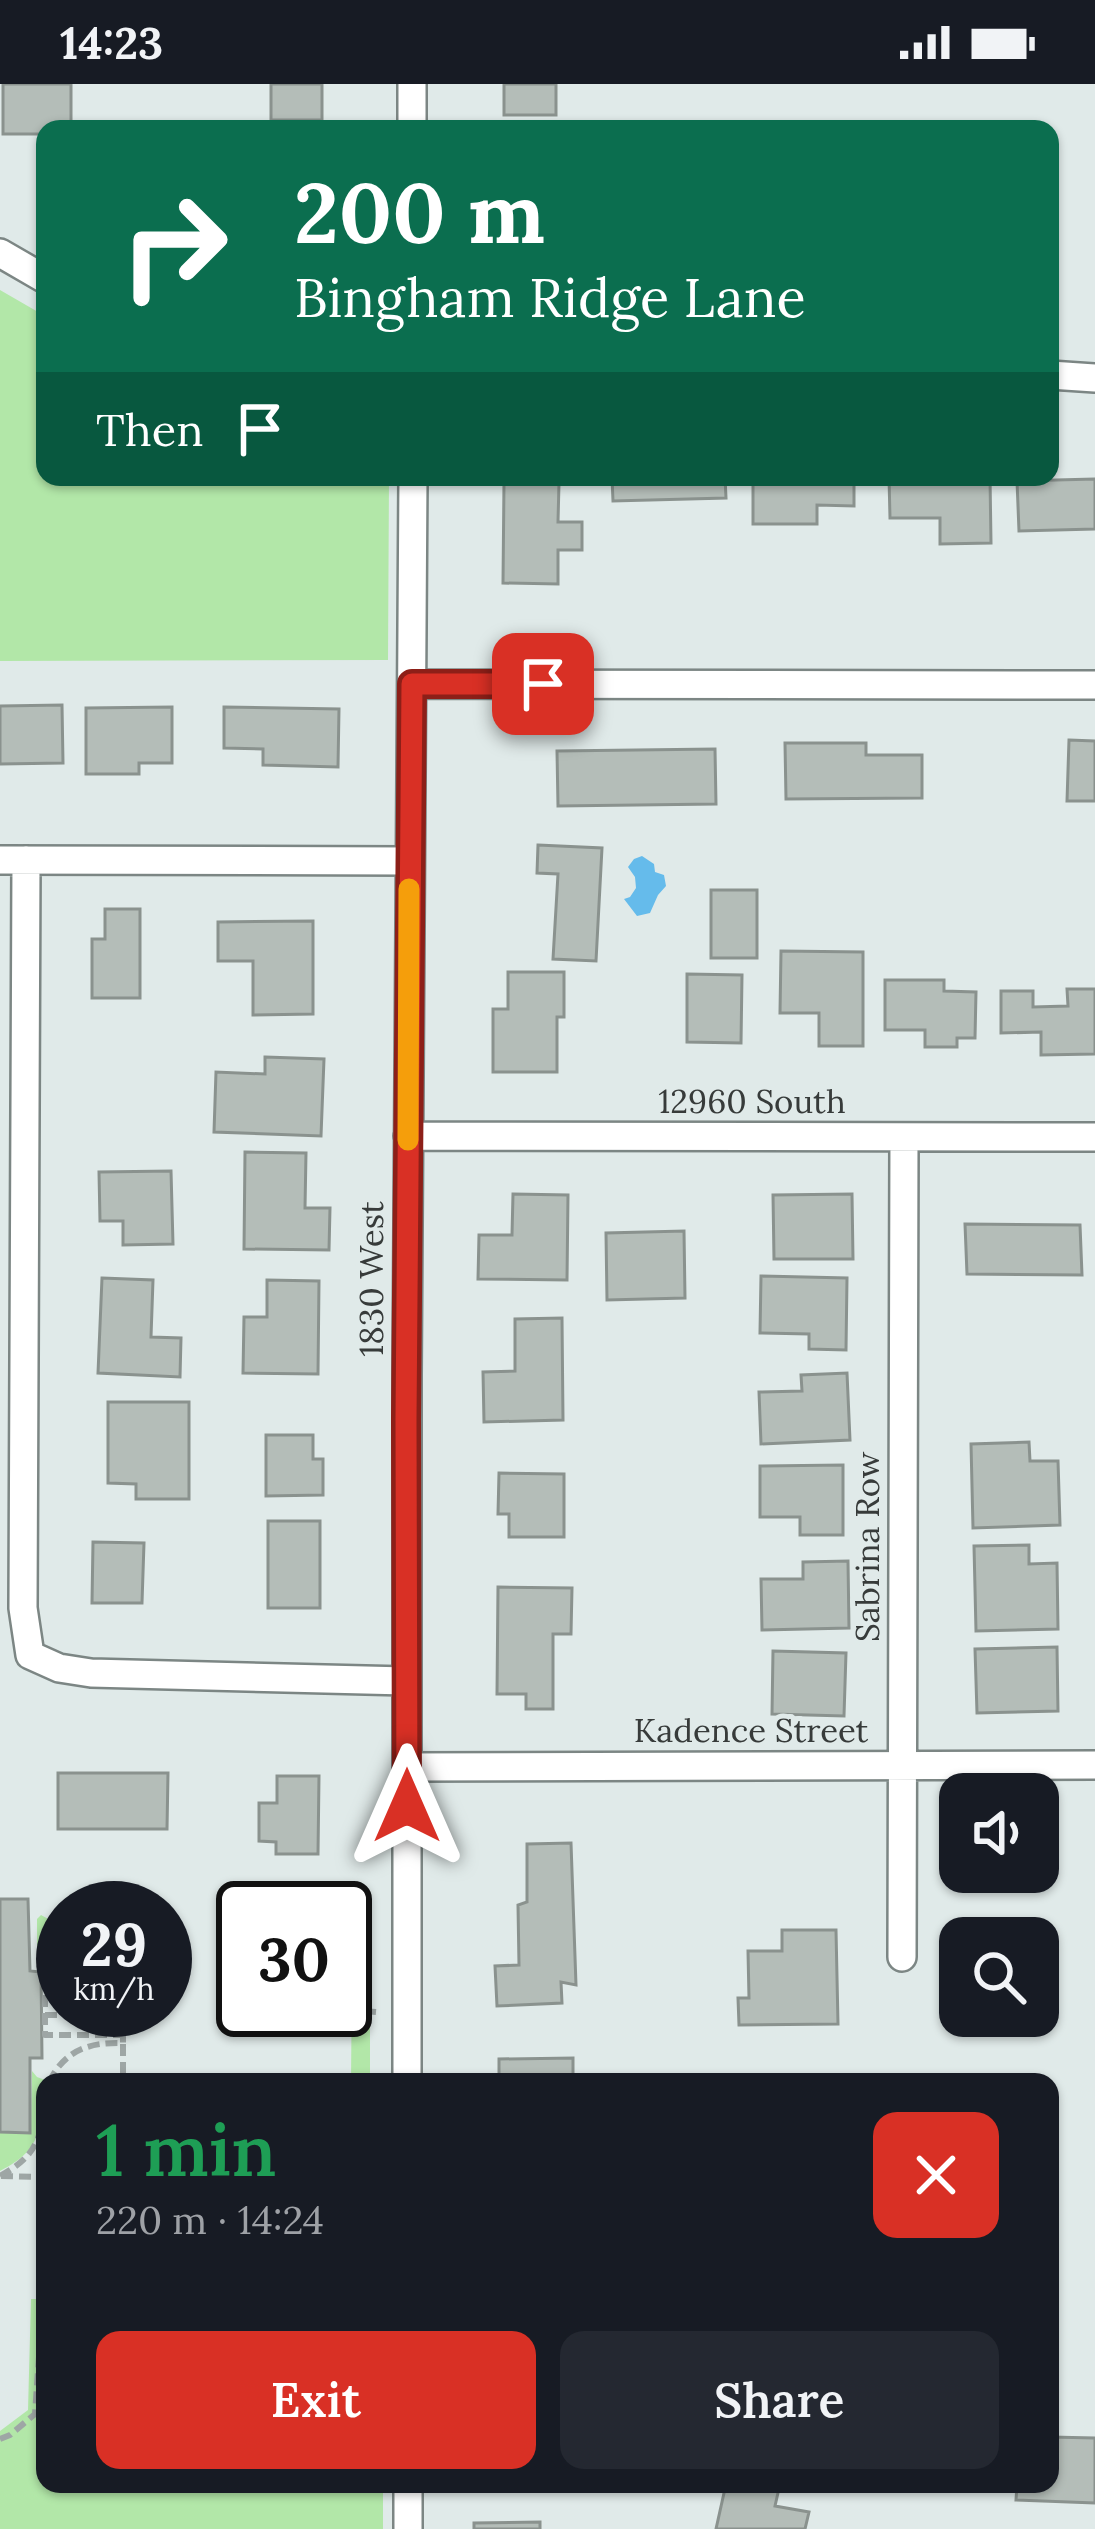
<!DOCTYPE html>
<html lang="en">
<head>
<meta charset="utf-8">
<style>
	:root { --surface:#171b24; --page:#242831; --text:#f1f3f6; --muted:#9ea1a6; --accent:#d93025 }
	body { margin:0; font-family:Lora,serif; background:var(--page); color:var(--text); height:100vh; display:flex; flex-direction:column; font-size:45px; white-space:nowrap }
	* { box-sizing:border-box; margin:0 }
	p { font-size:39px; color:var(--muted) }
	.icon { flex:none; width:66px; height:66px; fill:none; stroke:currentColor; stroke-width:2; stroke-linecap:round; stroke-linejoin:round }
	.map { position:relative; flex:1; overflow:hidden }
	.details { position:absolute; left:36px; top:1989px; width:1023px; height:420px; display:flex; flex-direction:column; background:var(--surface); border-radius:24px; box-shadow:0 3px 9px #0004 }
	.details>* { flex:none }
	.top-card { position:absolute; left:36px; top:36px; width:1023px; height:366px; border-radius:24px; box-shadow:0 3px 9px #0004; background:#0b6e4f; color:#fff; overflow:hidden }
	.tools { position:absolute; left:939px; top:1689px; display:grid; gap:24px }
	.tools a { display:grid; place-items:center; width:120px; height:120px; border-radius:24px; background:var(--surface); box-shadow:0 3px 9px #0004; font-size:60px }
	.speed { position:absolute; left:36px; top:1797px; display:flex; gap:24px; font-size:60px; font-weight:700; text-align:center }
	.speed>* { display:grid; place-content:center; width:156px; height:156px; border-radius:50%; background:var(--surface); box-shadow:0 3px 9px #0004; line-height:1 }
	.speed small { font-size:30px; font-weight:400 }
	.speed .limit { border:6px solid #111; border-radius:18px; background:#fff; color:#111 }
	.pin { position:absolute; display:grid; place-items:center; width:102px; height:102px; color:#fff; margin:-51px; border-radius:24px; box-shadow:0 6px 18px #0006 }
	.me { position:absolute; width:132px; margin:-66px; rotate:0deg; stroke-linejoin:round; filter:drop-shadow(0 0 9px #0008) }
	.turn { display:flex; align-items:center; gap:42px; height:252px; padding:0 60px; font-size:54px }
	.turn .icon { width:156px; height:156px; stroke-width:2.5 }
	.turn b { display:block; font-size:84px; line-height:102px }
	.then { display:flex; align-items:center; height:114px; padding:0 60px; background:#0003; gap:24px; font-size:45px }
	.round { display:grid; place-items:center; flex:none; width:126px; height:126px; border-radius:24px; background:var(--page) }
	.summary { display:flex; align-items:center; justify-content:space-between; height:204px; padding:0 60px }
	h1 { font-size:72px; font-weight:600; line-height:90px; color:#1e9e55 }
	.cta { display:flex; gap:24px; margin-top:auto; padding:24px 60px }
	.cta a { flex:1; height:138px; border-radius:24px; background:var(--accent); color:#fff; font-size:48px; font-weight:600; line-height:138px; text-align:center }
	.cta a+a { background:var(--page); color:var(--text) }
	.status { display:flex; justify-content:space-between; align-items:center; height:84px; padding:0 60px; background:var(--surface); direction:ltr }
	.status svg { height:33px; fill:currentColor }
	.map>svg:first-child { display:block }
	.green { fill:#b2e7a8 }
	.water { fill:#65bbeb }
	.building { fill:#b4bdb8; stroke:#8a928e; stroke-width:3 }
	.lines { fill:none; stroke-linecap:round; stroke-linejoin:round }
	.street-casing { stroke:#7c8684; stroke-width:32 }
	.path { stroke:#9ea6a5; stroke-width:6; stroke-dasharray:12 6; stroke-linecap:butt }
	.street { stroke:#fff; stroke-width:27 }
	.route-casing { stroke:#8d1f18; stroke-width:30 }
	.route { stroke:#d93025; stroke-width:21 }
	.slow { stroke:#f59e0b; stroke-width:21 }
	.labels { text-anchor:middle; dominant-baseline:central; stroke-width:10; stroke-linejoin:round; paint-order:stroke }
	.street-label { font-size:33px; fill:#373b3a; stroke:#e0eae9 }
</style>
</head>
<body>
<div class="status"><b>14:23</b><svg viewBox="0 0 49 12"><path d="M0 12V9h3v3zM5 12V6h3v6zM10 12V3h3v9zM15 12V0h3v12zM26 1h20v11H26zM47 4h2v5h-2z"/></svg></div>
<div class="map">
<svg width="1095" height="2445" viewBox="0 0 1095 2445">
	<rect width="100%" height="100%" fill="#e0eae9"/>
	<path class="green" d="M0,206L45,232V393H389L388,576L0,577Z
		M41,1831L63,1843V1886H53L37,1872V1835Z
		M352,1885H370V1998H351Z
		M32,1987L37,1993L45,1996C39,2042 46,2064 0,2087V2049H31Z
		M31,2215H45V2400H383V2445H0V2347L28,2326Z"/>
	<path class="water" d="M642,772L654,780L655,788L664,791L666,802L658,811L650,829L637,832L624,815L630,813L636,804L635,793L628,783L634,775Z"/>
	<path class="building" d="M3,0H71V45H45V50H3Z
		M271,0H322V36H271Z
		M504,0H556V31H504Z
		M1056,118L1057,161H1050V119Z
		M612,393H725L726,414L613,417Z
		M753,393H854V422L817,421V440H753Z
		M889,393H990L991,459L940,460V434H890Z
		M1095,395V445L1019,447L1017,397Z
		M504,398L559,399L558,438H582V466H558V500L503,499Z
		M62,621L63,679L0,680V622Z
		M172,623V679H139V690H86V624Z
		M224,623L339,625L338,683L263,681V665L224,664Z
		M1069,656L1095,657V717H1067Z
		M785,659H866V671H922V714L786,715Z
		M715,665L716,720L558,722L557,667Z
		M538,761L602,764L596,877L553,875L558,790L537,789Z
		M711,806H757V874H711Z
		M105,825H140V914H92V855H105Z
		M313,837V930L253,931V877H218V838Z
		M781,867L863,868V962H819V929H780Z
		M508,888H564V933H557V988H493V925H508Z
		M687,890L742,891L741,959L687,958Z
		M885,896H944V907L976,908L975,954H957V963H925V946H885Z
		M1067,905H1095V970L1041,971V948L1001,949V907H1033V923L1068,922Z
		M265,973L324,975L321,1052L214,1048L216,988L265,990Z
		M245,1068L306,1069L305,1124H330L329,1166L244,1165Z
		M171,1087L173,1160L123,1161V1137H100L99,1088Z
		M513,1110L568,1111L567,1196L478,1195L479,1151H512Z
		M852,1110L853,1175H774L773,1111Z
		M965,1140L1080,1141L1082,1191L967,1190Z
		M684,1147L685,1214L607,1216L606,1149Z
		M761,1192L847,1194L846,1266L809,1265V1250L760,1249Z
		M102,1194L153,1196L151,1253L181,1254L180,1293L98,1289Z
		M267,1196L319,1197L318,1290L243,1289L244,1233H267Z
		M562,1234L563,1336L484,1338L483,1288L515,1287V1235Z
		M847,1289L850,1356L761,1360L759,1308L802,1307L801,1291Z
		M108,1318H189V1415H136V1400L108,1399Z
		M266,1351H313V1375H323V1411L266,1412Z
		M1029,1358L1030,1377H1058L1060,1441L973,1444L971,1360Z
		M843,1381V1451H800V1433H760V1382Z
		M499,1389L564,1390V1453H509V1430H498Z
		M268,1437H320V1524H268Z
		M93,1458L144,1459L142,1519H92Z
		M1029,1461V1480L1057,1479L1058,1545L976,1547L974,1462Z
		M848,1477L849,1544L762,1546L761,1495H803V1478Z
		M498,1503L572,1504L571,1550H553V1625H526V1610H497Z
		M1057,1563L1058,1627L977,1629L975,1565Z
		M773,1567L846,1569L844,1632L772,1630Z
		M58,1689H168L167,1745H58Z
		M277,1692H319L318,1770H276V1758L259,1757V1719H277Z
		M571,1759L576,1901L561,1898L562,1919L497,1922L495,1882L519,1881L518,1821L527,1818V1760Z
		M0,1815H28L30,1887L41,1888L42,1974H30V2049L0,2048Z
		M782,1846H836L838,1940L739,1941L738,1914H749L748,1867H782Z
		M573,1974V1998H499V1975Z
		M1050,2353L1095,2354V2419L1016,2416L1017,2400H1050Z
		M726,2400H780L775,2422L809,2428L805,2445H716Z
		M540,2438V2445H474V2439Z"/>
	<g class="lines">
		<g class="street-casing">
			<path id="street" d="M412,0V45
				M0,169L45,195
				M1050,291L1095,294
				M412,600L1095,601
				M0,776L410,777
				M26,776L23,1524L30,1571L59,1584L91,1589L406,1597
				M408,1052L1095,1053
				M407,1683L1095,1681
				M902,1873L904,1053
				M407,1998V1291L413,393
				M408,2445V2400"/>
		</g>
		<path class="path" d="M63,1893H45V1951H123
			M45,1912H63
			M350,1926L376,1928
			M45,1931H123
			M123,1960V1998
			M49,1998C65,1966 89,1958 123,1959V1926
			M0,2092C31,2075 39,2061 45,2027
			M1,2092L45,2093
			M0,2355L10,2351L35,2330L43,2216L42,2176"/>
		<use href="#street" class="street"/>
	</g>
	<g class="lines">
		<g class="route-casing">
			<path id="route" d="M407,1722L406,1335L412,600H543"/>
		</g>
		<use href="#route" class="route"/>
		<path class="slow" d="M408,1056L409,805"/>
	</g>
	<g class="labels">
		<g class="street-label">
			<text x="752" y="1017">12960 South</text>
			<text transform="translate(371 1195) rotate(-90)">1830 West</text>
			<text transform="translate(867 1463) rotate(-90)">Sabrina Row</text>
			<text x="751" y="1646">Kadence Street</text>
		</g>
	</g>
</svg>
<div class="tools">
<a><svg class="icon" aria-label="sound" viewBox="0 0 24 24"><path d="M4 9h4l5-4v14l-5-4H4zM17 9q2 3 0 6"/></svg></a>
<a><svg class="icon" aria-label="search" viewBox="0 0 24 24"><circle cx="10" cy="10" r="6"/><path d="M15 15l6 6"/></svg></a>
</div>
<div class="speed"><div>29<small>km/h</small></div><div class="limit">30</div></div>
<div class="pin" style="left:543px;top:600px;background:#d93025"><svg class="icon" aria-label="arrive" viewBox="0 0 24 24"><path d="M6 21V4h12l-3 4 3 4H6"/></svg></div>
<svg class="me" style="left:407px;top:1722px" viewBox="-20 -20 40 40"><path d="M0-17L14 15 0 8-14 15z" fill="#d93025" stroke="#fff" stroke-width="4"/></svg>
<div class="top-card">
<div class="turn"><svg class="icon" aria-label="right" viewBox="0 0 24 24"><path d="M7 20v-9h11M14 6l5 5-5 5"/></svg><div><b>200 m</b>Bingham Ridge Lane</div></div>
<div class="then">Then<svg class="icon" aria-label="arrive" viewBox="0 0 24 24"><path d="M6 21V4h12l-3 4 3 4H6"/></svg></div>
</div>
<section class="details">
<div class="summary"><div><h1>1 min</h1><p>220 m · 14:24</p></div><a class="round" style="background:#d93025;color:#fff"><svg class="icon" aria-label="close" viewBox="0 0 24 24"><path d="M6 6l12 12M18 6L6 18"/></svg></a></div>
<div class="cta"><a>Exit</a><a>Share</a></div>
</section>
</div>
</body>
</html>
